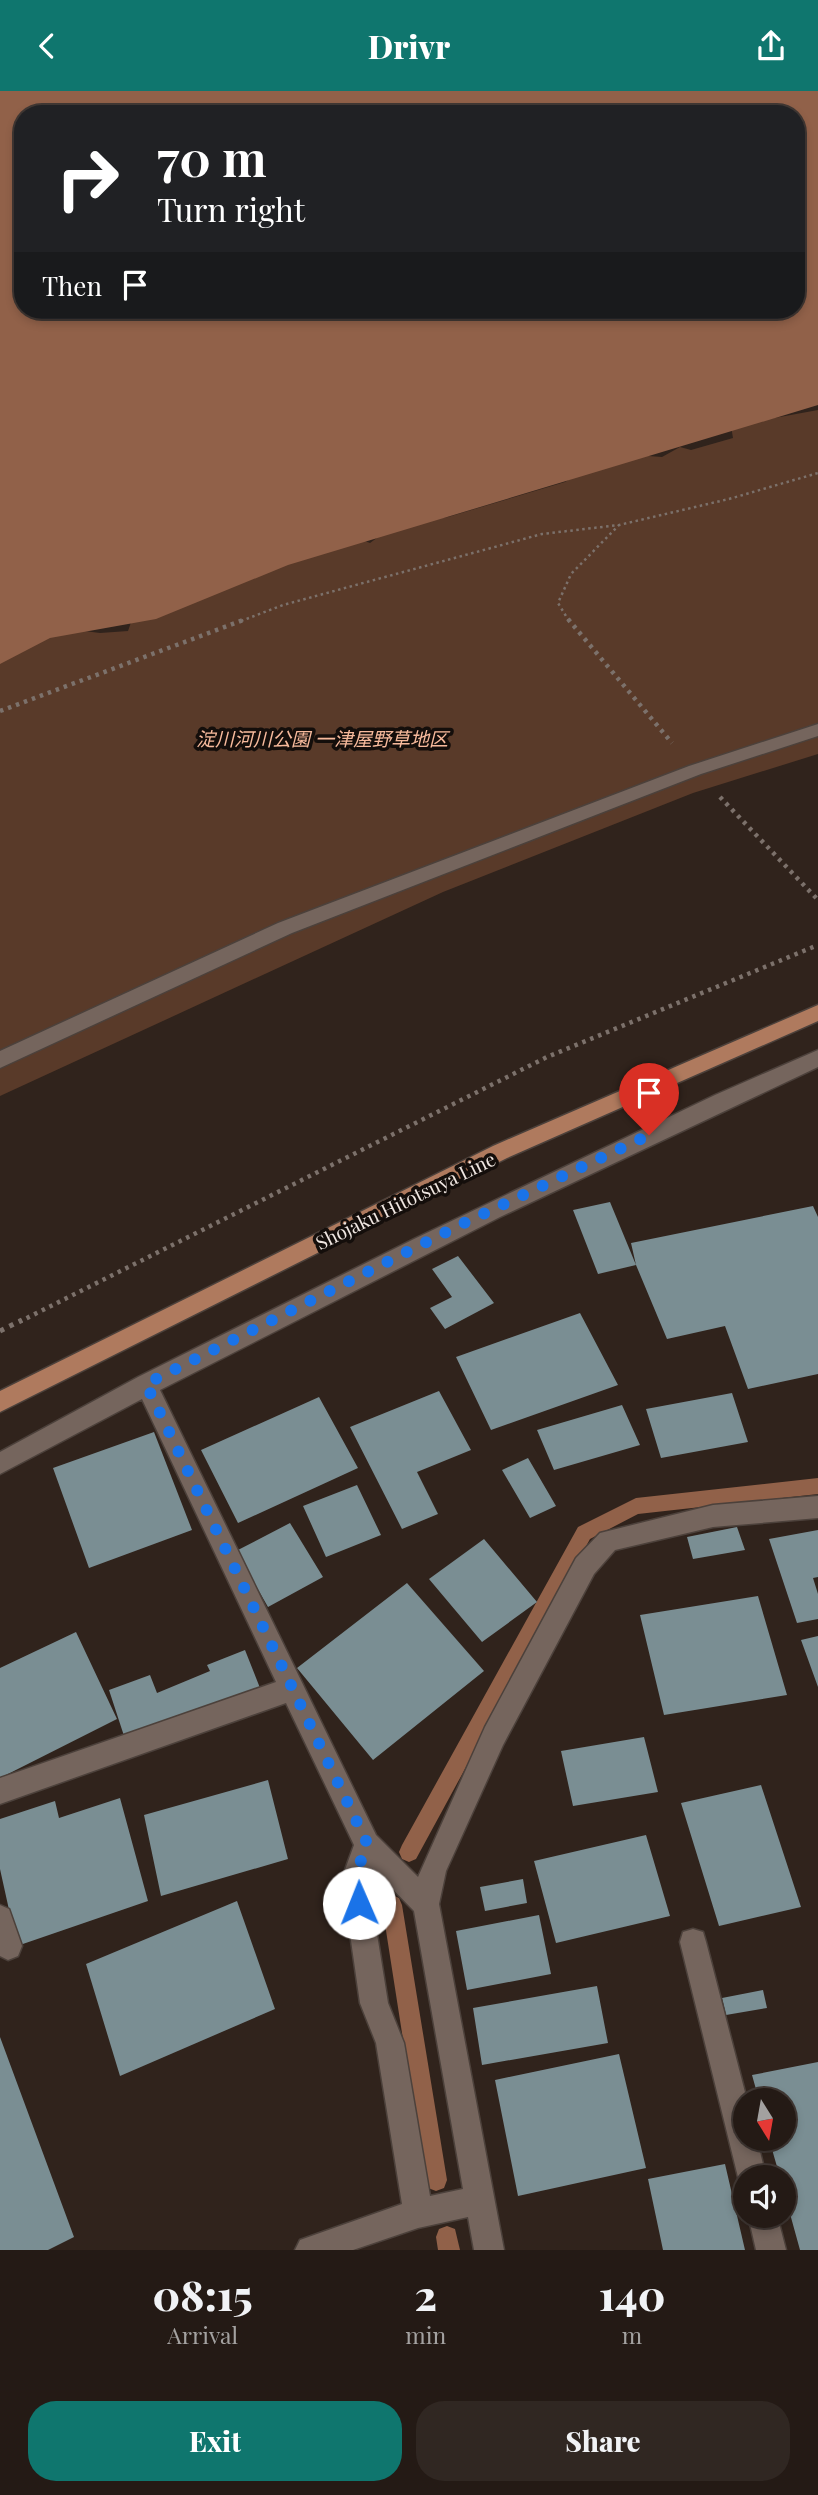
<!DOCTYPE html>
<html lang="en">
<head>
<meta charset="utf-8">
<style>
	:root { --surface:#241a15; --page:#302722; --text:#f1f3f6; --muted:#a3a1a0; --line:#413834; --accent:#0f766e }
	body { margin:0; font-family:"Playfair Display","Noto Sans JP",serif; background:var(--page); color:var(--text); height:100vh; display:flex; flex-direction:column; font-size:26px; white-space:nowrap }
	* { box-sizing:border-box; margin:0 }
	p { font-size:23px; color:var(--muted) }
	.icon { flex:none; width:38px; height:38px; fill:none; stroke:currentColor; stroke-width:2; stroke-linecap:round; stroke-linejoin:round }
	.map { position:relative; height:2159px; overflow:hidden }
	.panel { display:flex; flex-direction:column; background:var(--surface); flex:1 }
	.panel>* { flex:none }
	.top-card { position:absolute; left:14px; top:14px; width:791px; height:214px; border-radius:28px; box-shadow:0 4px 10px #0003,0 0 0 2px var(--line); background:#202124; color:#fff; overflow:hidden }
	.needle { width:46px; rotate:169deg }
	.buttons { position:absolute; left:733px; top:1997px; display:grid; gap:14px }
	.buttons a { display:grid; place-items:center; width:63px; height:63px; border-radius:50%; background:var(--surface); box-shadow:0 4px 10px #0003,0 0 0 2px var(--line); font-size:35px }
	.pin { position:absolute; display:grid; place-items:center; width:60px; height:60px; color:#fff; margin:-72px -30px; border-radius:50% 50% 50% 0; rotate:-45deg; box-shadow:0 0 7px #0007 }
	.pin .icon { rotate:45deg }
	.me { position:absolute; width:77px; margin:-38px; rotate:359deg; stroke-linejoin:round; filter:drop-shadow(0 0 5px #0008) }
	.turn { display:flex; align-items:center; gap:24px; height:147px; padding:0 28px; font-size:32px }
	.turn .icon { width:91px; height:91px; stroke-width:2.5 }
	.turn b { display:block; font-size:49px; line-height:60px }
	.then { display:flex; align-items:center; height:66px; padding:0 28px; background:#0003; gap:14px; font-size:26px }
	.eta { display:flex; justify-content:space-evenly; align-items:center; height:119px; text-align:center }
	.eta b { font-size:42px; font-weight:800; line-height:49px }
	.button { display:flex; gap:14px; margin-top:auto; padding:14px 28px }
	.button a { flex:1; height:80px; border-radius:28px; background:var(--accent); color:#fff; font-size:28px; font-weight:800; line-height:80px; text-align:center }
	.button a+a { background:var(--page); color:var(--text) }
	header { display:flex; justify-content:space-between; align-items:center; height:91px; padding:0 28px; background:var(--accent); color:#fff; font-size:32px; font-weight:800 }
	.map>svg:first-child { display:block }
	.green { fill:#593a29 }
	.water { fill:#916149; fill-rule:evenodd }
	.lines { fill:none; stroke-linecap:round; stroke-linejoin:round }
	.stream { fill:#916149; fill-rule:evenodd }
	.building { fill:#7a8e93 }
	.minor-casing { stroke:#4c413b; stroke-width:3 }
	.major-casing { stroke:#4c413b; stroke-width:3 }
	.path-far2 { stroke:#7c716b; stroke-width:2.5; stroke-dasharray:2.5 3.5; stroke-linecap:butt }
	.path-far1 { stroke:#7c716b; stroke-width:4.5; stroke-dasharray:3.5 5; stroke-linecap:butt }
	.path { stroke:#7c716b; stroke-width:5; stroke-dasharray:4.5 6; stroke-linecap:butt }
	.minor { fill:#75655d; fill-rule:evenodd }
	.major { fill:#af7a5e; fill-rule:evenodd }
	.route { stroke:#1a73e8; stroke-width:12; stroke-dasharray:0 21.6 }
	.labels { text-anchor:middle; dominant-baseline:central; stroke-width:7; stroke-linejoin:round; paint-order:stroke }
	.park-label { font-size:19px; font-style:italic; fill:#f7ba9c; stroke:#140e0b }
	.street-label { font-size:19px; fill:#f0e7e2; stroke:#140e0b }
</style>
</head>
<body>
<header><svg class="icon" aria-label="back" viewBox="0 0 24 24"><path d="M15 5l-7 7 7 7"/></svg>Drivr<svg class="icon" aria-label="share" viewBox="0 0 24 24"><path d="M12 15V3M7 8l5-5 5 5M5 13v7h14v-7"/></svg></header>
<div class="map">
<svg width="818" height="2159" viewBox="0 0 818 2159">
	<rect width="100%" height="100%" fill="#30231c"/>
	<path class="green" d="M818,319V663L693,702L443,801L0,1005V560L61,537L100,542L128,540L136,517L349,444L370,452L393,435L448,426L565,391L594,374L621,363L662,366L680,356L691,359L733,347L731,335Z"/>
	<path class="water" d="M0,0H818V314L288,474L156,528L50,547L0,573ZM23,23H796V219H23Z"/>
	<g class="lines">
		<path class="stream" d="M818,1387V1403L638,1423L590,1448L416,1768L409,1771L402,1768L399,1761L402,1754L578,1436L636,1407Z
			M392,1804L399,1807L402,1814L447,2089L444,2097L436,2100L428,2097L425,2089L382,1814L385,1807Z
			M447,2135L455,2138L460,2159H438L436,2146L439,2138Z"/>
	</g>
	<path class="building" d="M610,1111L636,1174L598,1183L573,1119Z
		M813,1115L818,1126V1283L748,1298L725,1235L667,1248L636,1174L631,1152Z
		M458,1165L494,1212L445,1238L430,1217L452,1206L432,1178Z
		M580,1222L618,1294L491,1339L456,1266Z
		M439,1300L471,1359L417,1381L438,1423L402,1438L350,1336Z
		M732,1302L748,1351L661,1367L646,1318Z
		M319,1306L358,1377L238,1432L201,1359Z
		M622,1314L640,1354L554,1379L537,1339Z
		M154,1341L192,1439L89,1477L53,1377Z
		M528,1367L556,1415L530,1427L502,1379Z
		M357,1394L381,1444L326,1466L303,1415Z
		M290,1432L323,1486L268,1516L236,1460Z
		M737,1436L745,1459L693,1468L687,1446Z
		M818,1439V1486L813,1487L818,1503V1528L797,1532L769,1448Z
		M484,1448L537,1511L482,1551L429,1488Z
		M407,1492L484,1580L373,1669L297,1577Z
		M758,1505L787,1604L664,1624L640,1524Z
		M76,1541L117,1628L0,1687V1577Z
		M818,1545V1596L801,1549Z
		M245,1559L262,1602L126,1651L109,1599L150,1584L157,1602L210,1580L207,1574Z
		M644,1646L658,1701L573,1715L561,1660Z
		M268,1689L288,1768L161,1805L144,1724Z
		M761,1694L801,1816L719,1835L681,1712Z
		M120,1707L148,1810L17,1855L0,1778V1728L55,1710L59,1727Z
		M646,1744L670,1825L556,1852L534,1770Z
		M523,1788L527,1812L485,1820L480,1796Z
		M237,1810L275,1918L120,1985L86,1873Z
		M539,1824L551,1883L467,1899L456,1840Z
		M597,1895L608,1952L482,1974L473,1917Z
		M763,1899L767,1917L726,1924L722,1907Z
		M0,1946L74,2146L48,2159H0Z
		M619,1963L646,2077L518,2105L495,1989Z
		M818,1971V2159H800L784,2101V2086H780L769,2048H784V2009H759L752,1984Z
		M725,2073L745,2159H663L648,2088Z"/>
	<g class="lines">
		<g class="minor-casing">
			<path id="minor" d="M818,633V645L701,683L292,842L0,977V960L278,832L689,675Z
				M818,959V976L500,1126L160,1299L376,1744L418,1786L485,1636L576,1467L600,1442L713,1414L818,1405V1427L713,1436L615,1459L594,1483L503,1654L446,1780L439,1813L504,2159H474L468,2126L418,2137L353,2159H295L300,2149L402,2113L376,1952L360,1912L342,1787L354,1754L286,1612L0,1713V1687L276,1591L142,1308L0,1383V1361L138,1286L414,1148L715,1004ZM372,1777L414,1820L463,2098L430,2105L404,1952L388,1912L368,1787Z
				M0,1814L9,1818L22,1855L18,1865L8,1869L0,1865Z
				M693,1838L703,1841L706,1851L747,2009L746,2048H757L766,2086H746V2098L742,2096L738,2086L680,1851L683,1841Z
				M748,2124H777L786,2159H756Z"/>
		</g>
		<g class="major-casing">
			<path id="major" d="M818,914V930L507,1067L0,1321V1300L493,1055Z"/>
		</g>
		<path class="path-far2" d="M241,530L283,514L542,443L619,434L729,408L818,382
			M569,530L558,512L571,483L619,434"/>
		<path class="path-far1" d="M568,528L672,652
			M0,620L246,528
			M720,706L818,809
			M19,1231L547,966L818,854"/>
		<path class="path" d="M0,1240L22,1229"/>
		<use href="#minor" class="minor"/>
		<use href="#major" class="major"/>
	</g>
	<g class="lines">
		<path class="route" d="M359,1812L355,1787L367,1752L146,1293L462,1133L649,1044"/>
	</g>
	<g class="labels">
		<g class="park-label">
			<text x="322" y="647">淀川河川公園 一津屋野草地区</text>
		</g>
		<g class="street-label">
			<text transform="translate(405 1109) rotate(-26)">Shojaku Hitotsuya Line</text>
		</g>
	</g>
</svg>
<div class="buttons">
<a><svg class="needle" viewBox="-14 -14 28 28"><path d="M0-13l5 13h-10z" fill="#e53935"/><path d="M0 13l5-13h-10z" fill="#a3a1a0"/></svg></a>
<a><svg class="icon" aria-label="sound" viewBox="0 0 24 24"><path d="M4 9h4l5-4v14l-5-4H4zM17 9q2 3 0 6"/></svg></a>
</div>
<div class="pin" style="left:649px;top:1044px;background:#d93025"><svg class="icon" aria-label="arrive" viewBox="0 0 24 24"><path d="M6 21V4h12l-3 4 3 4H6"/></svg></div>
<svg class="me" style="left:359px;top:1812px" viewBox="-20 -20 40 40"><circle r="19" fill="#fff"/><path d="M0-13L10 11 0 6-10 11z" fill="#1a73e8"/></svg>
<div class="top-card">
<div class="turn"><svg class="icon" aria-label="right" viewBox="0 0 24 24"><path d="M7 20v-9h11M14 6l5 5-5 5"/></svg><div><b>70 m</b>Turn right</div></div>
<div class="then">Then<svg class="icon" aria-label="arrive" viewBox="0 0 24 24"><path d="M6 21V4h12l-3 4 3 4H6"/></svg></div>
</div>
</div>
<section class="panel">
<div class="eta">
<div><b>08:15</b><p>Arrival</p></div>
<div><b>2</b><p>min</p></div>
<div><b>140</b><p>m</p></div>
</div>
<div class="button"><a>Exit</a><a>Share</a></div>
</section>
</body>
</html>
